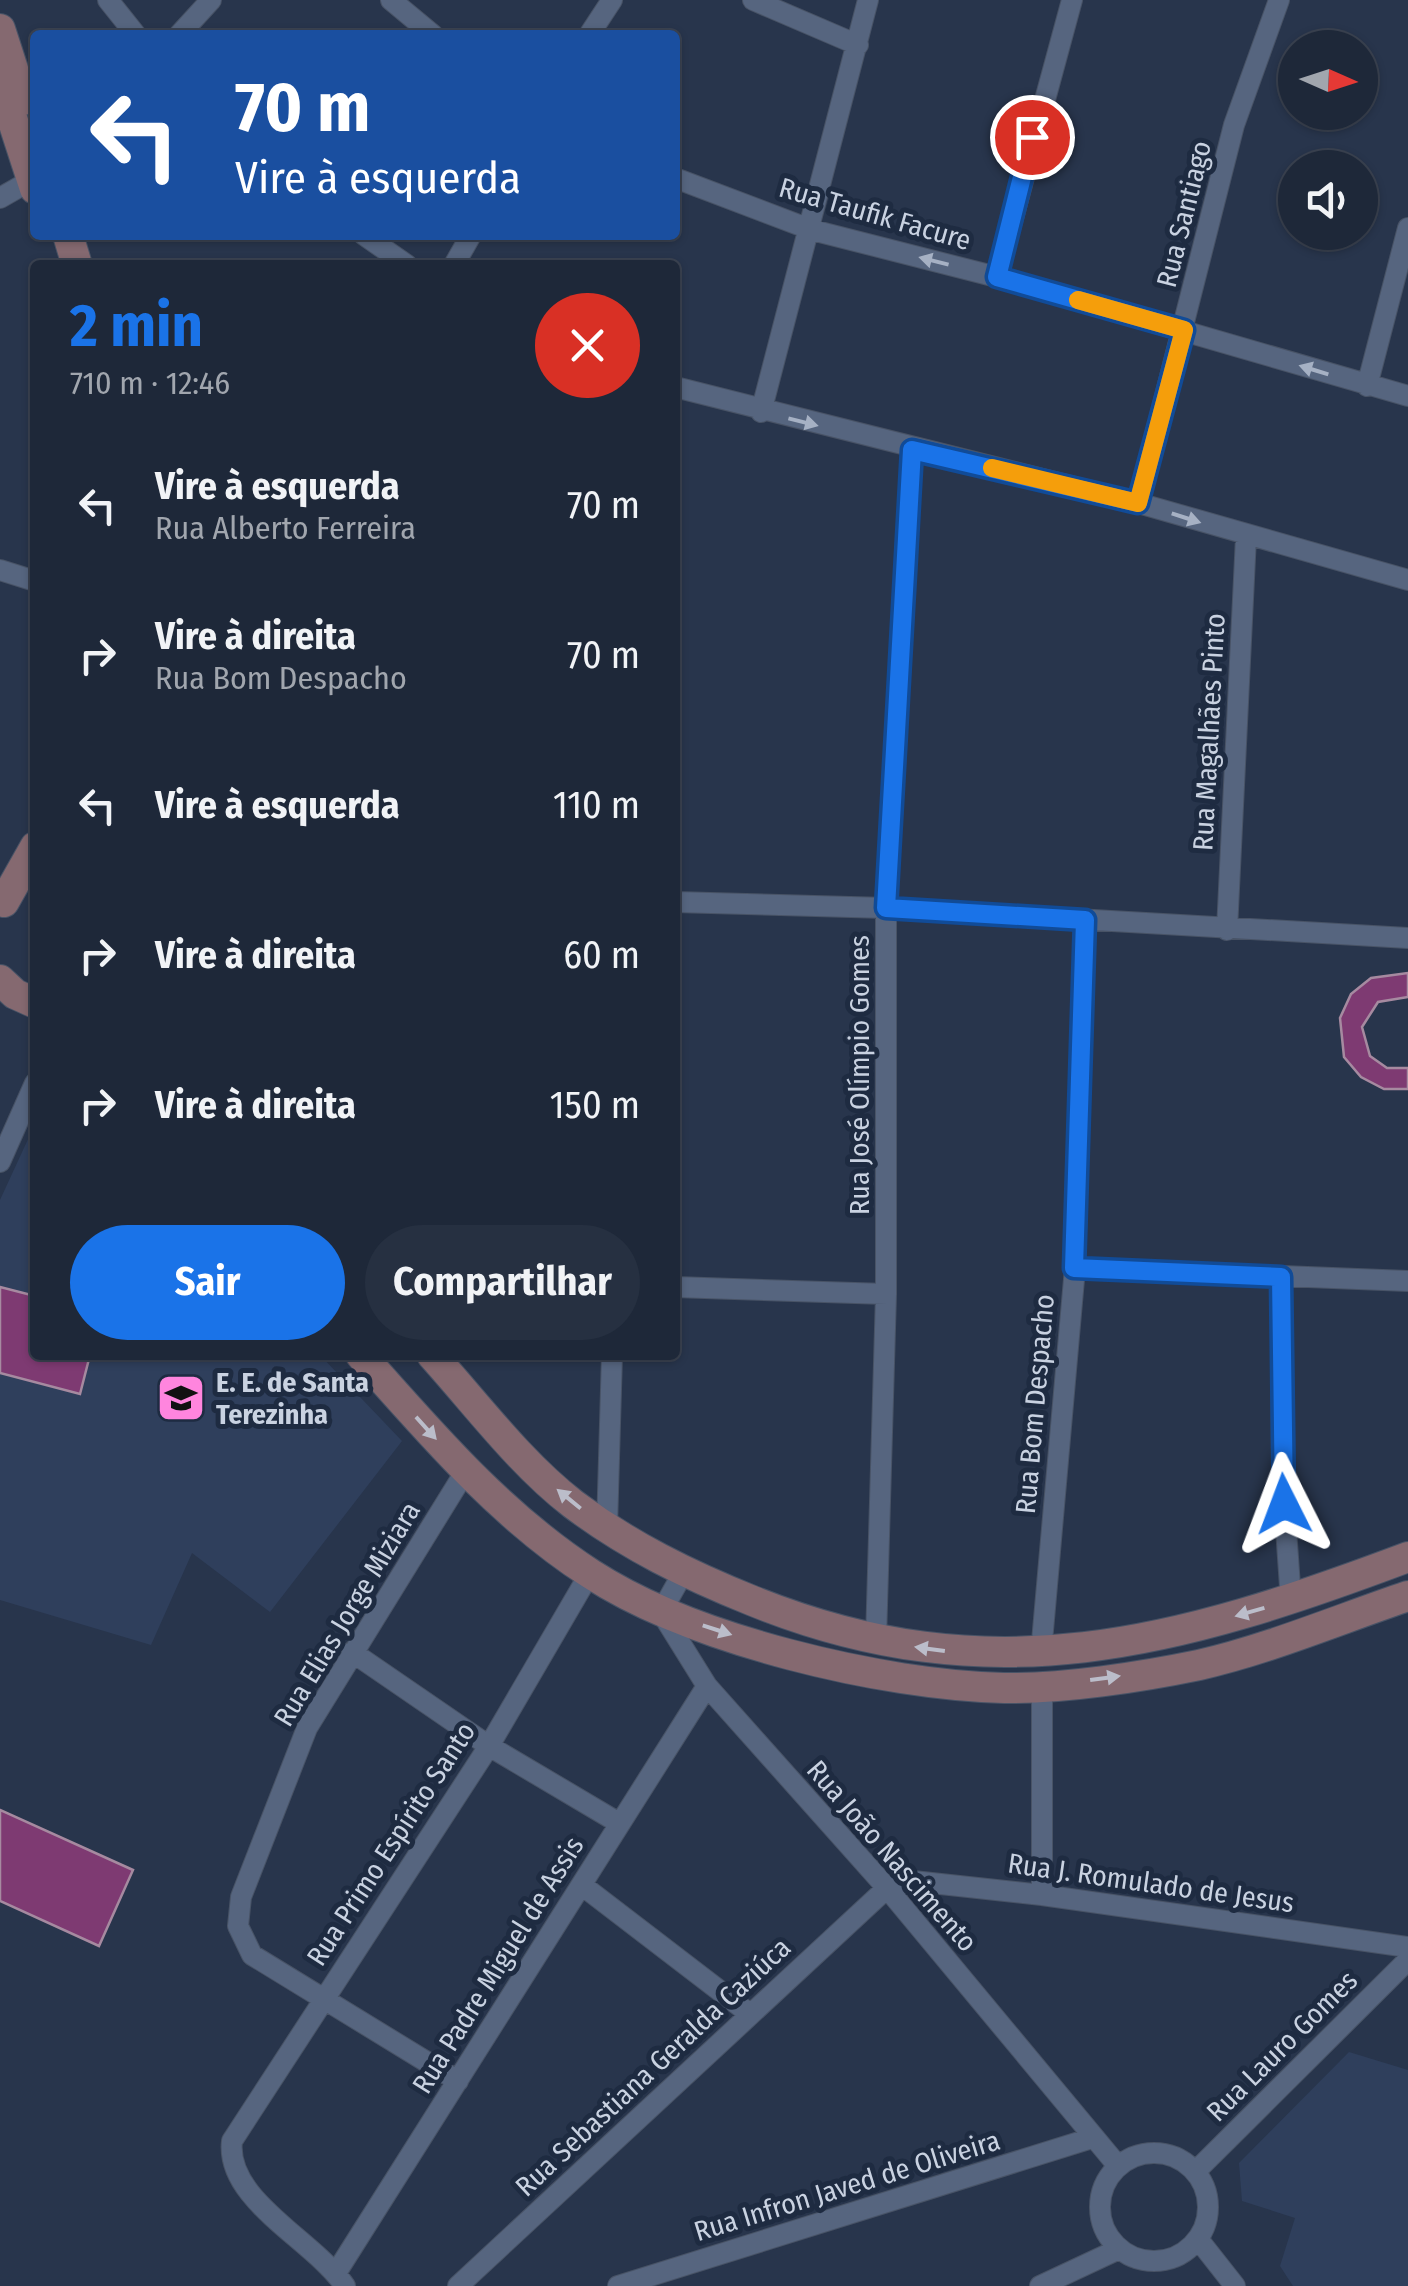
<!DOCTYPE html>
<html lang="pt">
<head>
<meta charset="utf-8">
<style>
	:root { --surface:#1e2839; --page:#263041; --text:#f1f3f6; --muted:#a1a6ae; --line:#3c4453; --accent:#1a73e8 }
	body { margin:0; font-family:"Fira Sans Condensed",sans-serif; background:var(--page); color:var(--text); height:100vh; display:flex; flex-direction:column; font-size:38px; white-space:nowrap }
	* { box-sizing:border-box; margin:0 }
	p { font-size:32px; color:var(--muted) }
	.icon { flex:none; width:55px; height:55px; fill:none; stroke:currentColor; stroke-width:2; stroke-linecap:round; stroke-linejoin:round }
	.map { position:relative; flex:1; overflow:hidden }
	.drawer { position:absolute; left:30px; top:260px; width:650px; height:1100px; display:flex; flex-direction:column; background:var(--surface); border-radius:10px; box-shadow:0 2px 8px #0004,0 0 0 2px var(--line) }
	.drawer>* { flex:none }
	.banner { position:absolute; left:30px; top:30px; width:650px; height:210px; border-radius:10px; box-shadow:0 2px 8px #0004,0 0 0 2px var(--line); background:#1a4fa0; color:#fff; overflow:hidden }
	.needle { width:65px; rotate:93deg }
	.fabs { position:absolute; left:1278px; top:30px; display:grid; gap:20px }
	.fabs a { display:grid; place-items:center; width:100px; height:100px; border-radius:50%; background:var(--surface); box-shadow:0 2px 8px #0004,0 0 0 2px var(--line); font-size:50px }
	.pin { position:absolute; display:grid; place-items:center; width:85px; height:85px; color:#fff; margin:-42px; border:5px solid #fff; border-radius:50%; box-shadow:0 2px 10px #0007 }
	.me { position:absolute; width:110px; margin:-55px; rotate:357deg; stroke-linejoin:round; filter:drop-shadow(0 0 8px #0008) }
	.turn { display:flex; align-items:center; gap:35px; height:210px; padding:0 40px; font-size:45px }
	.turn .icon { width:130px; height:130px; stroke-width:2.5 }
	.turn b { display:block; font-size:70px; line-height:85px }
	.round { display:grid; place-items:center; flex:none; width:105px; height:105px; border-radius:52px; background:var(--page) }
	.head { display:flex; align-items:center; justify-content:space-between; height:170px; padding:0 40px }
	h1 { font-size:60px; font-weight:700; line-height:75px; color:var(--accent) }
	.action { display:flex; gap:20px; margin-top:auto; padding:20px 40px }
	.action a { flex:1; height:115px; border-radius:60px; background:var(--accent); color:#fff; font-size:40px; font-weight:700; line-height:115px; text-align:center }
	.action a+a { background:var(--page); color:var(--text) }
	ul { padding:0; list-style:none }
	li { display:flex; align-items:center; gap:30px; height:150px; padding:0 40px }
	li div { flex:1 }
	li b { display:block; font-size:38px }
	li em { font-style:normal }
	.map>svg:first-child { display:block }
	.built { fill:#2f3f5c }
	.building { fill:#7e3a72; stroke:#a68aa0; stroke-width:2.5 }
	.lines { fill:none; stroke-linecap:round; stroke-linejoin:round }
	.street-casing { stroke:#485366; stroke-width:22 }
	.secondary-casing { stroke:#485366; stroke-width:32 }
	.street { stroke:#56657f; stroke-width:20 }
	.secondary { stroke:#856970; stroke-width:30 }
	.oneway { fill:#a6b1c4 }
	.oneway2 { fill:#bbbdca }
	.route-casing { stroke:#114b97; stroke-width:25 }
	.route { stroke:#1a73e8; stroke-width:18 }
	.slow { stroke:#f59e0b; stroke-width:18 }
	.labels { text-anchor:middle; dominant-baseline:central; stroke-width:10; stroke-linejoin:round; paint-order:stroke }
	.street-label { font-size:28px; fill:#c9d2e1; stroke:#1e2b41 }
	.poi-label { font-size:28px; font-weight:bold; fill:#c9d2e1; stroke:#1e2b41; text-anchor:start }
</style>
</head>
<body>
<div class="map">
<svg width="1408" height="2286" viewBox="0 0 1408 2286">
	<rect width="100%" height="100%" fill="#28354c"/>
	<path class="built" d="M35,1124V1355H320L402,1441L270,1612L192,1553L151,1645L0,1600V1200Z
		M1349,2052L1408,2070V2286H1293L1280,2266L1295,2218L1242,2201L1239,2163Z"/>
	<path class="building" d="M1408,973V997L1378,1002L1362,1027L1370,1056L1387,1068H1408V1089H1384L1361,1077L1344,1057L1340,1018L1351,994L1371,978Z
		M0,1287L35,1296V1355H90L80,1394L0,1373Z
		M0,1810L133,1870L99,1946L0,1901Z"/>
	<g class="lines">
		<g class="street-casing">
			<path id="street" d="M108,0L136,35
				M391,0L433,35
				M753,0L858,45
				M179,35L211,0
				M589,35L612,0
				M675,178L812,230L997,277L1408,396
				M0,198L35,178
				M364,235L407,265
				M454,265L471,235
				M997,277L1072,0
				M1367,386L1408,228
				M675,387L1138,503L1408,580
				M761,412L868,0
				M1138,503L1234,125L1279,0
				M0,570L35,581
				M675,902L886,908L1408,938
				M1227,930L1246,537
				M0,1162L35,1083
				M1075,1268L1408,1281
				M1281,1277L1282,1471L1291,1601
				M675,1287L886,1294
				M607,1527L612,1355
				M683,1573L661,1612L707,1686L887,1888L1118,2166
				M876,1640L886,1294V908L912,450
				M352,1652L489,1746L619,1823
				M1041,1653L1075,1268L1085,920
				M1042,1687V1895
				M583,1886L750,2014
				M458,2081L252,1955L238,1926L241,1897L307,1728L465,1472
				M1100 2207a54 54 0 1 1 108 0a54 54 0 1 1-108 0Z
				M1195,2172L1408,1960
				M1198,2239L1235,2286
				M336,2273L707,1686
				M345,2286C314,2240 225,2200 232,2141L489,1746L590,1573
				M458,2286L887,1888L913,1881L1042,1895L1408,1947
				M618,2286L1092,2138
				M1040,2286L1119,2249"/>
		</g>
		<g class="secondary-casing">
			<path id="secondary" d="M0,29L23,100
				M0,81L35,189
				M68,235L77,265
				M4,902L35,847
				M0,980L15,994L35,1003
				M361,1355C431,1434 501,1516 591,1574C693,1640 882,1685 1004,1688C1063,1689 1141,1677 1199,1665C1269,1649 1340,1619 1408,1596
				M432,1355C477,1405 520,1463 573,1504C629,1546 688,1575 753,1601C991,1697 1179,1643 1408,1557"/>
		</g>
		<use href="#street" class="street"/>
		<use href="#secondary" class="secondary"/>
	</g>
	<defs><path id="oneway-solid" d="M-6-.8H1V-3.2L6.5 0L1 3.2V.8H-6Z" transform="scale(2.5)"/></defs>
	<g class="oneway">
		<use href="#oneway-solid" transform="translate(934 261) rotate(-166)"/>
		<use href="#oneway-solid" transform="translate(1314 370) rotate(-163)"/>
		<use href="#oneway-solid" transform="translate(803 422) rotate(14)"/>
		<use href="#oneway-solid" transform="translate(1186 518) rotate(18)"/>
	</g>
	<g class="oneway2">
		<use href="#oneway-solid" transform="translate(426 1428) rotate(48)"/>
		<use href="#oneway-solid" transform="translate(569 1499) rotate(-141)"/>
		<use href="#oneway-solid" transform="translate(1250 1612) rotate(164)"/>
		<use href="#oneway-solid" transform="translate(717 1630) rotate(18)"/>
		<use href="#oneway-solid" transform="translate(930 1649) rotate(-172)"/>
		<use href="#oneway-solid" transform="translate(1105 1678) rotate(-8)"/>
	</g>
	<g class="lines">
		<g class="route-casing">
			<path id="route" d="M1032,137L997,277L1184,330L1138,503L912,450L886,908L1085,920L1074,1268L1281,1277L1284,1504"/>
		</g>
		<use href="#route" class="route"/>
		<path class="slow" d="M992,468L1138,503L1184,330L1078,300"/>
	</g>
	<defs>
		<g id="school-square" transform="scale(2.5)"><rect x="-9" y="-9" width="18" height="18" rx="4" fill="#ff85de" stroke="#1e2b41"/><path d="M0-5L7-2L0 1L-7-2ZM-4 1L0 2.5L4 1V4Q0 6-4 4Z" fill="#111"/></g>
	</defs>
	<g fill-rule="evenodd">
		<use href="#school-square" x="181" y="1398"/>
	</g>
	<g class="labels">
		<g class="street-label">
			<text transform="translate(875 214) rotate(16)">Rua Taufik Facure</text>
			<text transform="translate(1184 214) rotate(-76)">Rua Santiago</text>
			<text transform="translate(1209 732) rotate(-87)">Rua Magalhães Pinto</text>
			<text transform="translate(859 1075) rotate(-90)">Rua José Olímpio Gomes</text>
			<text transform="translate(1035 1404) rotate(-85)">Rua Bom Despacho</text>
			<text transform="translate(347 1614) rotate(-59)">Rua Elias Jorge Miziara</text>
			<text transform="translate(391 1844) rotate(-57)">Rua Primo Espírito Santo</text>
			<text transform="translate(892 1856) rotate(49)">Rua João Nascimento</text>
			<text transform="translate(1151 1883) rotate(8)">Rua J. Romulado de Jesus</text>
			<text transform="translate(498 1965) rotate(-58)">Rua Padre Miguel de Assis</text>
			<text transform="translate(1282 2046) rotate(-45)">Rua Lauro Gomes</text>
			<text transform="translate(653 2067) rotate(-43)">Rua Sebastiana Geralda Caziúca</text>
			<text transform="translate(847 2186) rotate(-17)">Rua Infron Javed de Oliveira</text>
		</g>
		<g class="poi-label">
			<text x="216" y="1382">E. E. de Santa<tspan x="216" dy="32">Terezinha</tspan></text>
		</g>
	</g>
</svg>
<div class="fabs">
<a><svg class="needle" viewBox="-14 -14 28 28"><path d="M0-13l5 13h-10z" fill="#e53935"/><path d="M0 13l5-13h-10z" fill="#a1a6ae"/></svg></a>
<a><svg class="icon" aria-label="sound" viewBox="0 0 24 24"><path d="M4 9h4l5-4v14l-5-4H4zM17 9q2 3 0 6"/></svg></a>
</div>
<div class="pin" style="left:1032px;top:137px;background:#d93025"><svg class="icon" aria-label="arrive" viewBox="0 0 24 24"><path d="M6 21V4h12l-3 4 3 4H6"/></svg></div>
<svg class="me" style="left:1284px;top:1504px" viewBox="-20 -20 40 40"><path d="M0-17L14 15 0 8-14 15z" fill="#1a73e8" stroke="#fff" stroke-width="4"/></svg>
<div class="banner">
<div class="turn"><svg class="icon" aria-label="left" viewBox="0 0 24 24"><path d="M17 20v-9H6M10 6l-5 5 5 5"/></svg><div><b>70 m</b>Vire à esquerda</div></div>
</div>
<section class="drawer">
<div class="head"><div><h1>2 min</h1><p>710 m · 12:46</p></div><a class="round" style="background:#d93025;color:#fff"><svg class="icon" aria-label="close" viewBox="0 0 24 24"><path d="M6 6l12 12M18 6L6 18"/></svg></a></div>
<ul>
<li><svg class="icon" aria-label="left" viewBox="0 0 24 24"><path d="M17 20v-9H6M10 6l-5 5 5 5"/></svg><div><b>Vire à esquerda</b><p>Rua Alberto Ferreira</p></div><em>70 m</em></li>
<li><svg class="icon" aria-label="right" viewBox="0 0 24 24"><path d="M7 20v-9h11M14 6l5 5-5 5"/></svg><div><b>Vire à direita</b><p>Rua Bom Despacho</p></div><em>70 m</em></li>
<li><svg class="icon" aria-label="left" viewBox="0 0 24 24"><path d="M17 20v-9H6M10 6l-5 5 5 5"/></svg><div><b>Vire à esquerda</b></div><em>110 m</em></li>
<li><svg class="icon" aria-label="right" viewBox="0 0 24 24"><path d="M7 20v-9h11M14 6l5 5-5 5"/></svg><div><b>Vire à direita</b></div><em>60 m</em></li>
<li><svg class="icon" aria-label="right" viewBox="0 0 24 24"><path d="M7 20v-9h11M14 6l5 5-5 5"/></svg><div><b>Vire à direita</b></div><em>150 m</em></li>
</ul>
<div class="action"><a>Sair</a><a>Compartilhar</a></div>
</section>
</div>
</body>
</html>
